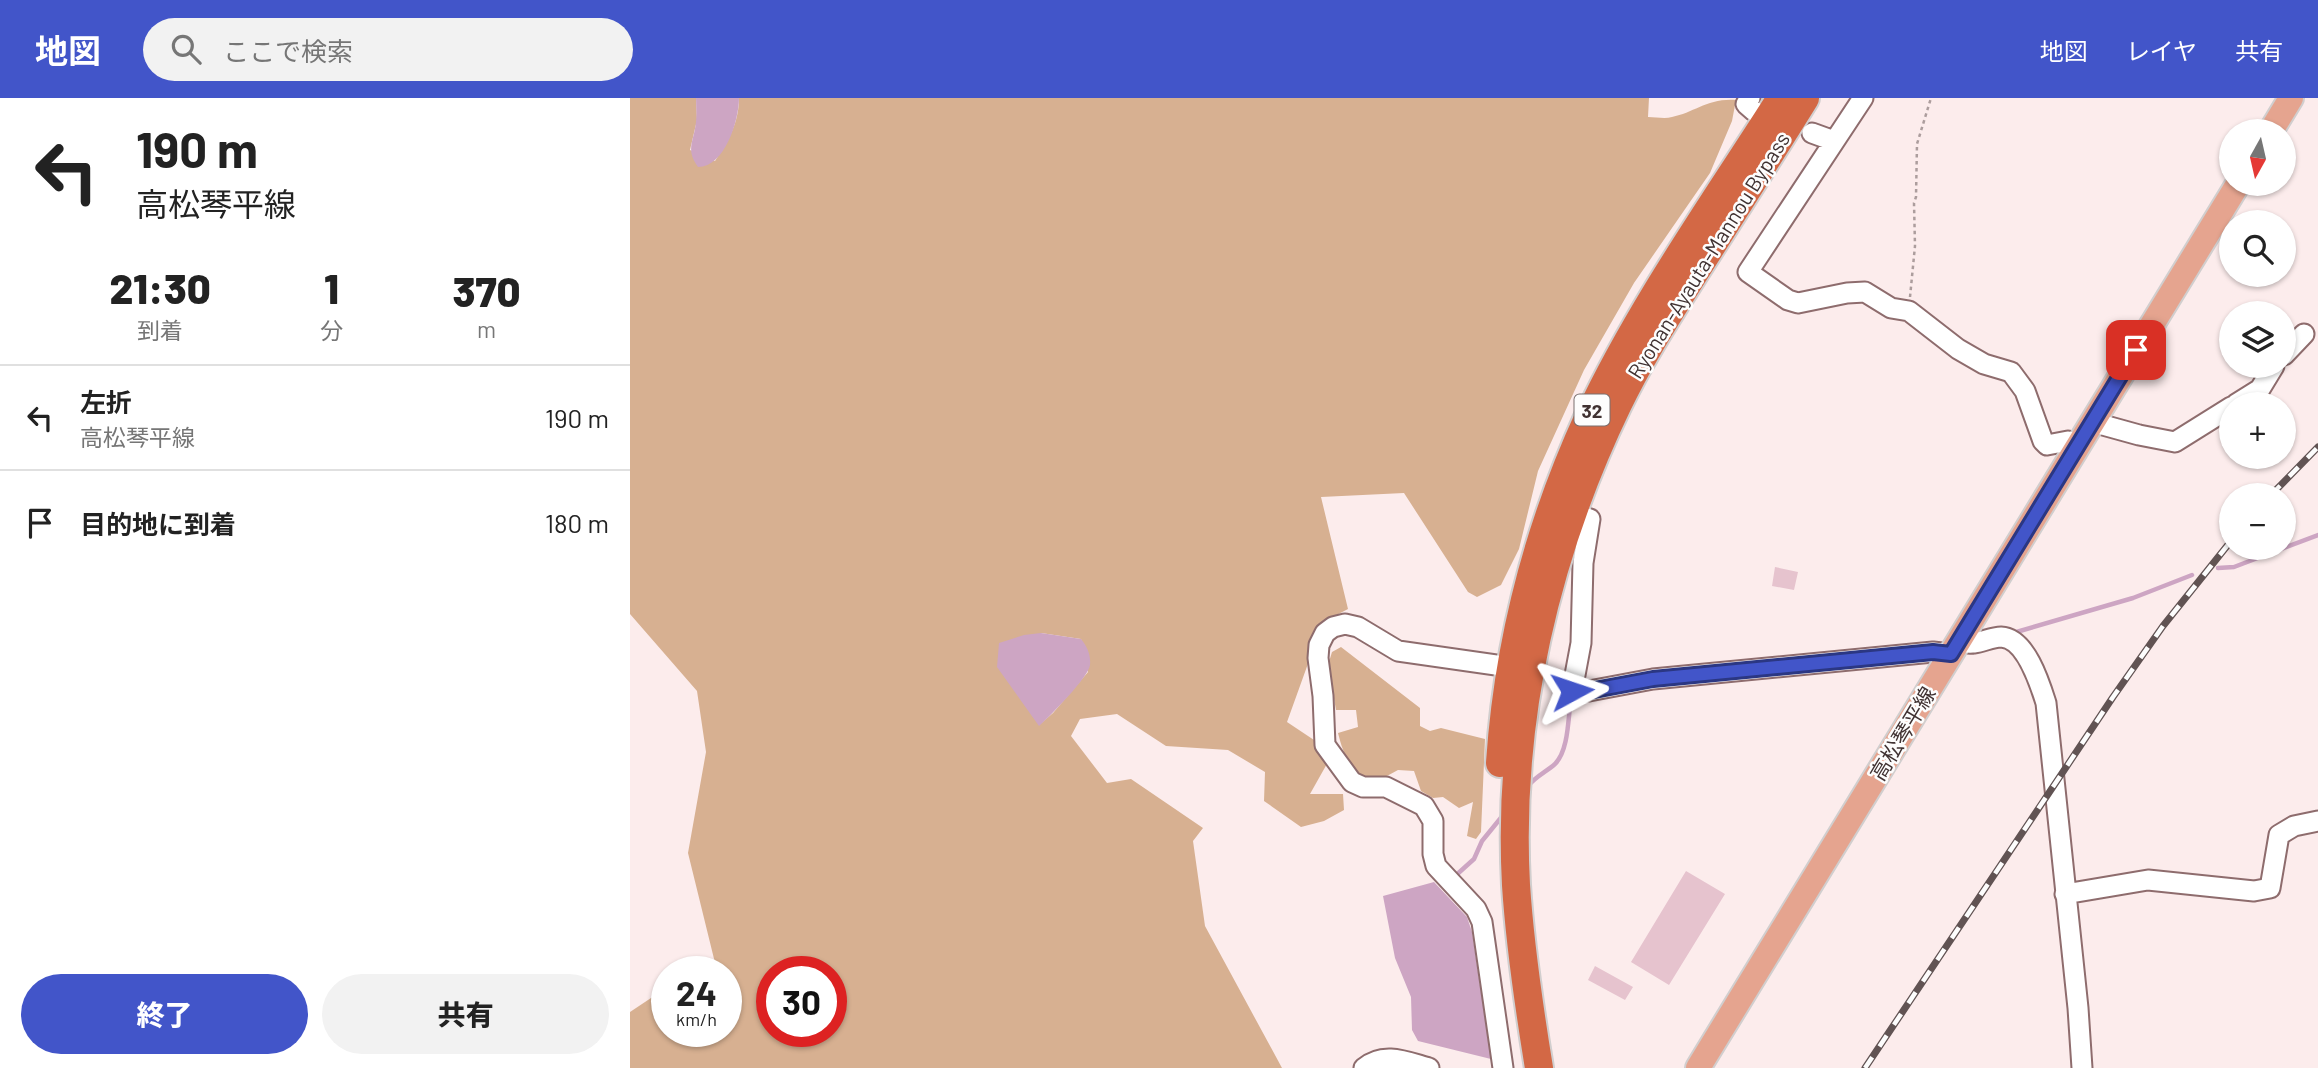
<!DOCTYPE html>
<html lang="ja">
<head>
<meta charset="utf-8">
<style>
	:root { --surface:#fff; --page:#f2f2f2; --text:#222; --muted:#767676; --line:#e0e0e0; --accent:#4255c9 }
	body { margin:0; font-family:Barlow,"Noto Sans JP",sans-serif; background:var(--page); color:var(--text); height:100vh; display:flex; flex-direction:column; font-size:26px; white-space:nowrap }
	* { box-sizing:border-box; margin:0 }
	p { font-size:23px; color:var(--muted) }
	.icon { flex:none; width:38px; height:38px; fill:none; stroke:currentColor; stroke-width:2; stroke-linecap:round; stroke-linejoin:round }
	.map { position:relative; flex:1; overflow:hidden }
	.details { display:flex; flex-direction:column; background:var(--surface); width:630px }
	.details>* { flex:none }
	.hud { background:#fff; color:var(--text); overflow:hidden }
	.needle { width:46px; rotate:188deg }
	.controls { position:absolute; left:1589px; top:21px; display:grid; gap:14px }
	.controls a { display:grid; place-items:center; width:77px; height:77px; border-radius:50%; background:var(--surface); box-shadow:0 2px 5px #0004; font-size:35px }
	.speed { position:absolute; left:21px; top:858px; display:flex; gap:14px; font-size:35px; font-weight:700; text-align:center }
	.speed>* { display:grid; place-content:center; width:91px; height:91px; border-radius:50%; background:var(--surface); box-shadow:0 2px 5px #0004; line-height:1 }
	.speed small { font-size:18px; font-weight:400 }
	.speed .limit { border:10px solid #d22; background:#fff; color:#111 }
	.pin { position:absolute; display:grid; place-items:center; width:60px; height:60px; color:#fff; margin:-30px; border-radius:14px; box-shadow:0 4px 10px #0006 }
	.me { position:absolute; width:77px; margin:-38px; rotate:85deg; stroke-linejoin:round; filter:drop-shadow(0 0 5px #0008) }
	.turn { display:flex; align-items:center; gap:24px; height:147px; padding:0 21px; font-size:32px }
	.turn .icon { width:91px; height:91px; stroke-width:2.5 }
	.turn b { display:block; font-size:49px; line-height:60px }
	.eta { display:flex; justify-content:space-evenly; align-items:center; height:119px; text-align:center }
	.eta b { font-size:42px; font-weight:800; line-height:49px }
	.cta { display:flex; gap:14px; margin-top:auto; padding:14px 21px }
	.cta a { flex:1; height:80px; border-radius:42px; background:var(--accent); color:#fff; font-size:28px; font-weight:800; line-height:80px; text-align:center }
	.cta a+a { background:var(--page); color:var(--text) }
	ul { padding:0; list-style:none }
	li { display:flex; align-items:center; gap:21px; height:105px; padding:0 21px; border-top:2px solid var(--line) }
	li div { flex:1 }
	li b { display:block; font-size:26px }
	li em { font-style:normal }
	header { display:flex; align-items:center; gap:42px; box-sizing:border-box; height:98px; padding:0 35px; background:var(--accent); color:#fff }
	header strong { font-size:33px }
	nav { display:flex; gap:38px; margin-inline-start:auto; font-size:24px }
	.search { width:490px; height:63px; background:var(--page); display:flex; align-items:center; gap:18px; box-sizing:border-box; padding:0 24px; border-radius:38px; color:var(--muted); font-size:26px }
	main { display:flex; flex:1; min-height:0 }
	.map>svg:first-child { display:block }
	.forest { fill:#d7b091; fill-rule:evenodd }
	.water { fill:#cda5c3 }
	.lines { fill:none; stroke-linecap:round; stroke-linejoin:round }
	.stream { stroke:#cda5c3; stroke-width:4.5 }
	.building { fill:#e6c3ce }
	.minor-casing { stroke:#8e6c6d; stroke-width:23 }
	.major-casing { stroke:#d1cece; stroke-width:28 }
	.highway-casing { stroke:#d1cece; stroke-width:32 }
	.path { stroke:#ac9d9d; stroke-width:2.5; stroke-dasharray:3.5 3.5; stroke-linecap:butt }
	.minor { stroke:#fff; stroke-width:19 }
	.major { stroke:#e5a48f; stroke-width:24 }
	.highway { stroke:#d36845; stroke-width:28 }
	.rail-casing { stroke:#615353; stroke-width:7 }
	.rail { stroke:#fdfdfd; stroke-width:4.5; stroke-dasharray:13; stroke-linecap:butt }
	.route-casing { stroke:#2b3783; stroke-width:18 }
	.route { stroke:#4255c9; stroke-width:12 }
	.labels { text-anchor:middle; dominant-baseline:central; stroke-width:5; stroke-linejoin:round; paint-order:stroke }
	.shield { fill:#fdfdfd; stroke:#796f6f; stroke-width:2 }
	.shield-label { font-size:19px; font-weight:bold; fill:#403232 }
	.street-label { font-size:21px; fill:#403232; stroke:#fdfdfd }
</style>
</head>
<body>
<header>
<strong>地図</strong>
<div class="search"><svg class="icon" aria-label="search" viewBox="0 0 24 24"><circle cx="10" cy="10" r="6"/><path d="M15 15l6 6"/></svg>ここで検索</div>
<nav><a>地図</a><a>レイヤ</a><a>共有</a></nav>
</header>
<main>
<section class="details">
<div class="hud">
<div class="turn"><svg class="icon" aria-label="left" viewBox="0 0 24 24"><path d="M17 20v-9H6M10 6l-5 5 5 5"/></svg><div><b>190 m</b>高松琴平線</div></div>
</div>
<div class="eta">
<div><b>21:30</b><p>到着</p></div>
<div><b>1</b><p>分</p></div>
<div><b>370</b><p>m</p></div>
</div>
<ul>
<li><svg class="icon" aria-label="left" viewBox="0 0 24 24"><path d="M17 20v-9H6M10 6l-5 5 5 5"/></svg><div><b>左折</b><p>高松琴平線</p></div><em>190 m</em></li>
<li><svg class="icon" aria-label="arrive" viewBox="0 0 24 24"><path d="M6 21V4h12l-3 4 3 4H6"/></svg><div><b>目的地に到着</b></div><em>180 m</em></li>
</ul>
<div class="cta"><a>終了</a><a>共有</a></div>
</section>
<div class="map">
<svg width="1688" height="970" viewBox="0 0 1688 970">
	<rect width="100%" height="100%" fill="#fcecec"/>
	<path class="forest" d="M0,0H66L67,22L60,52L85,63C98,43 109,25 109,0H1019L1018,19C1026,19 1035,21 1042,19C1064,15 1077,0 1106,2L1102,23L1080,75L1004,185L954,272L908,373L889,451L871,487L847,499L838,494L774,395L691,399L718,511L693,524L657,624L690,646L698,664L680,696H713L714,712L694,723L671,729L634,703L635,674L598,652L536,648L487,616L450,621L441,638L477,685L501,681L573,730L563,743L575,828L652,970H0V914L27,896L37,915V933H54L61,937L75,933H96V873H87L58,755L76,654L67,593L0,516ZM411,535L451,541L458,574L423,615L409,627ZM142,873H201V933H142Z
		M711,549L790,610V628L800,633L811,630L855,641L851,734L846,741L837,738L843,704L829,710L813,699L803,700L791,693L784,673L768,672L744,685C721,674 714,659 708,635L728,629L726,612H706L698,567L702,554Z"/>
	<path class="water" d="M66,0H109C109,22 95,69 68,69C55,51 64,44 66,24C67,16 66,8 66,0Z
		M411,535L451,541C457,548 461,557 460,567C458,580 421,617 409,628L367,569L369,545L394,537Z
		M804,784L837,819L842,834L861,961L788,943L782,932L781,899L765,860L753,798Z"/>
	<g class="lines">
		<path class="stream" d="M1588,470L1604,469L1688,437
			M1383,535L1503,500L1562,477
			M898,688C906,678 916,674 925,666C939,652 938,619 941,600H944
			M824,779L844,761L852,743L874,716"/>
	</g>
	<path class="building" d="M1145,469L1168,474L1164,492L1142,488Z
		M1056,773L1095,796L1039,887L1001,864Z
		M965,868L1003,889L995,902L958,882Z"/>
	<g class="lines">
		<g class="minor-casing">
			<path id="minor" d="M1120,0L1116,6L1124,13
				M1233,0L1118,174L1158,202L1168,205L1217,195L1235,194L1261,210L1279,213L1328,251L1354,266L1381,274L1395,293L1413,343L1417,347L1438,343L1449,345
				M1182,35L1204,43
				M1654,257L1674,236
				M1606,306L1630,291L1644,268
				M1462,324L1509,337L1545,344L1601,309
				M941,415L960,421L953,465L951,545L942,593H959L1023,581L1303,554L1321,556
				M1327,544C1333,545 1339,546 1344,545C1353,544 1362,539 1371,539C1396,540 1410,586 1416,605L1448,910L1452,970
				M1435,796L1518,782L1624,793L1640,790L1649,737L1664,728L1688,723
				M734,970C754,953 777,964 799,970
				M873,970L852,824L846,811L806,768L803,756V723L794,708L756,689H733L722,684L695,647L693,598L688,560L689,547L695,535L703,529L715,526L728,529L768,553L880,569"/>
		</g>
		<g class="major-casing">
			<path id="major" d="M1641,33L1661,0
				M1068,970L1608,86"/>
		</g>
		<g class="highway-casing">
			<path id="highway" d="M870,665C878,545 909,427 959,318C1012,206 1085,104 1151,0
				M909,970C899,909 890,848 886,787C877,621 916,455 988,306C1010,260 1038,217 1065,174C1102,116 1139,58 1175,0"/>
		</g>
		<path class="path" d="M1280,199L1285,148L1284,105L1286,99L1287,46L1301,0"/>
		<use href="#minor" class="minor"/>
		<use href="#major" class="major"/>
		<use href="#highway" class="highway"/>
		<g class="rail-casing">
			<path id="rail" d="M1641,397L1688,349
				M1235,970L1483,599L1533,528L1601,443"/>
		</g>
		<use href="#rail" class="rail"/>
	</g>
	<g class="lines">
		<g class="route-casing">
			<path id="route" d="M942,593H959L1023,581L1303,554L1321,556L1506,252"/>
		</g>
		<use href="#route" class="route"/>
	</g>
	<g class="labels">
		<rect class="shield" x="944.5" y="296.5" width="35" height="31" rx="5"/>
		<g class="shield-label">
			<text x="962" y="312">32</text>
		</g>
		<g class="street-label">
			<text transform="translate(1078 157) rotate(-58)">Ryonan-Ayauta-Mannou Bypass</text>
			<text transform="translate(1272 635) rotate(-59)">高松琴平線</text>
		</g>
	</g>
</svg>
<div class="controls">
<a><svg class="needle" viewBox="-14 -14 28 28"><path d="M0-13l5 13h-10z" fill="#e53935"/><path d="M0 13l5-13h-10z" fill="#767676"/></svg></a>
<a><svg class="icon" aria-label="search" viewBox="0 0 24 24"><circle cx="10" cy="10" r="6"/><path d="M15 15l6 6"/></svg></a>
<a><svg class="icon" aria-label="layers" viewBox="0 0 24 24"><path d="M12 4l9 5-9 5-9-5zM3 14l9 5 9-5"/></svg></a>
<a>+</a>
<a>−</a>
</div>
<div class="speed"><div>24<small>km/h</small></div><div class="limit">30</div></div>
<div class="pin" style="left:1506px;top:252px;background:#d93025"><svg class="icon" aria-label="arrive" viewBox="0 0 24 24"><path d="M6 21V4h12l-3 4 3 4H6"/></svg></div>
<svg class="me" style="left:942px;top:593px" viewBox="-20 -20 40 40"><path d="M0-17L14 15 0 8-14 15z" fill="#4255c9" stroke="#fff" stroke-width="4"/></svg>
</div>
</main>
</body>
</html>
